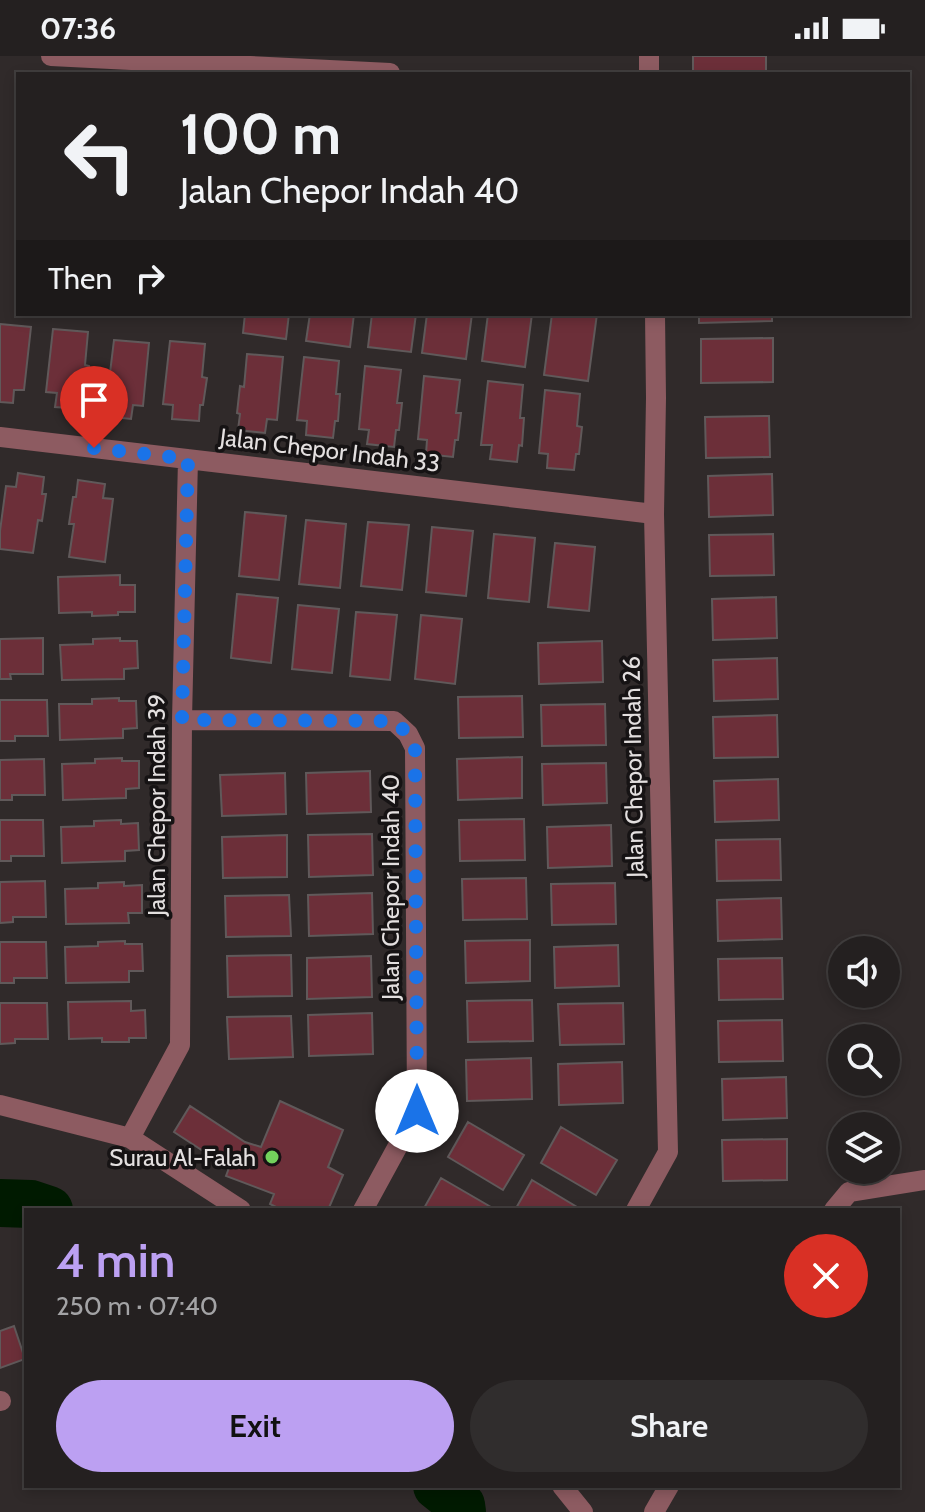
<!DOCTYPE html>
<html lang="en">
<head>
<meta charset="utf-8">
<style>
	:root { --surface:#242020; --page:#302d2d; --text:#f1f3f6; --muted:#a3a3a5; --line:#413e3e; --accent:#bca0f2 }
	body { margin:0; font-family:Cabin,sans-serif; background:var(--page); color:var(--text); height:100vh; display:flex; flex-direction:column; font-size:30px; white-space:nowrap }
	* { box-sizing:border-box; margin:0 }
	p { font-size:26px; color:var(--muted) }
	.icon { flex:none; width:44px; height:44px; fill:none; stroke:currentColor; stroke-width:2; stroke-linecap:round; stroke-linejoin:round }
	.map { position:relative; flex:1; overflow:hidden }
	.panel { position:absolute; left:24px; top:1152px; width:876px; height:280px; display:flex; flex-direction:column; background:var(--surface); border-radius:0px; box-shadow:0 4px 12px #0003,0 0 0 2px var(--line) }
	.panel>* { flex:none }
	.guide { position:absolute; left:16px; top:16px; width:894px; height:244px; border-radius:0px; box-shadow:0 4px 12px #0003,0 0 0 2px var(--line); background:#242020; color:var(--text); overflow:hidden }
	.tools { position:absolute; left:828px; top:880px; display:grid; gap:16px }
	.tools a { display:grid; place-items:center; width:72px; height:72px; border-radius:50%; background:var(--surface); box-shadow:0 4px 12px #0003,0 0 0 2px var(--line); font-size:40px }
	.pin { position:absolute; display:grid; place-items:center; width:68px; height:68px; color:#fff; margin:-82px -34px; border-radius:50% 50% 50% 0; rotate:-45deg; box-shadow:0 0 8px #0007 }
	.pin .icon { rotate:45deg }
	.me { position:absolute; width:88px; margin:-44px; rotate:0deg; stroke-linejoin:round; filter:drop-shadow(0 0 6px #0008) }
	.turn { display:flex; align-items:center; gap:28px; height:168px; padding:0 32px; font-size:36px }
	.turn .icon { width:104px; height:104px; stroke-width:2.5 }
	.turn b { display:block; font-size:56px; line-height:68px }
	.then { display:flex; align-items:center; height:76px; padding:0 32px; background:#0003; gap:16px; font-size:30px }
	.round { display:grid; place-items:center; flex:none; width:84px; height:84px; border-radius:42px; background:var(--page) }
	.summary { display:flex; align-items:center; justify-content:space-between; height:136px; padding:0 32px }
	h1 { font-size:48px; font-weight:600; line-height:60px; color:var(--accent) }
	.action { display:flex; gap:16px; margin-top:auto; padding:16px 32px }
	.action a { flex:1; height:92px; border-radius:48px; background:var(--accent); color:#111; font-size:32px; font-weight:600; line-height:92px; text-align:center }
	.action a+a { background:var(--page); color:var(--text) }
	.status { display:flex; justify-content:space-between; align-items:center; height:56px; padding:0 40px; background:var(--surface); direction:ltr }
	.status svg { height:22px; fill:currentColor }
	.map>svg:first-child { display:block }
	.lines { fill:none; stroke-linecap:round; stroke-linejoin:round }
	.river { stroke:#001a00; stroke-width:48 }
	.building { fill:#6c2f39; stroke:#60595a; stroke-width:2 }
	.street { stroke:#8d5b61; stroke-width:20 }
	.route { stroke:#1a73e8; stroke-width:14; stroke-dasharray:0 25.2 }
	.poi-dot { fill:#73d25c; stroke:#161314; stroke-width:3 }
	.labels { text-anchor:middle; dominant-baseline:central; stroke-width:7; stroke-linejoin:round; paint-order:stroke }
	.street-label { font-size:24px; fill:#e3dfdf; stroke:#161314 }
	.poi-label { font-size:24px; fill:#e3dfdf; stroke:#161314; text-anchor:end }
</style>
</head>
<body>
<div class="status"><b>07:36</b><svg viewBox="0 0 49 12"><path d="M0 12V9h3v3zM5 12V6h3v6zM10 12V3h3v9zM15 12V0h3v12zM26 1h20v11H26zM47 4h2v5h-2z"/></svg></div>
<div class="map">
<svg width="925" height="1456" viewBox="0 0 925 1456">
	<rect width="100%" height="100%" fill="#302a2a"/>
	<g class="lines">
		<path class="river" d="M0,1147L31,1148L49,1154
			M437,1430L461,1449L462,1456"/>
	</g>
	<path class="building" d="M693,0H766V18H693Z
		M245,258H289L286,283L243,277Z
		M310,258H354L350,291L306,285Z
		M372,258H416L411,296L368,291Z
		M427,258H472L466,303L422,297Z
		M488,258H532L525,311L482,305Z
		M552,258H597L588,325L544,319Z
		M699,258H772V265L699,267Z
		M0,268L31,271L24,334H14L13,347L0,346Z
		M53,273L88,276L85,309L89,310L87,337H83L82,353L55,351L57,337L46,336Z
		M773,282V326L701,327V283Z
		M114,284L149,287L143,350L133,349L131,363L104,360L106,343H103L106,316L110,317Z
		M170,285L205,288L202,321L207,322L203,349H200L199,365L172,363L173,349L163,348Z
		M247,298L283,301L277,364L267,363L265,377L238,374L240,358L237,357L240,330L244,331Z
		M304,301L339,305L336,338H340L338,365H335L333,382L306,379L307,365L297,364Z
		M365,310L401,314L397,347H402L399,374H396L394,391L367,388L369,374L359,373Z
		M424,320L460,324L456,357H461L458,384H455L453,401L426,398L427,384L418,383Z
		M488,325L523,329L520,362H524L522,390L519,389L517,406L490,403L492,389H481Z
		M545,334L580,338L577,370L582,371L579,398H576L574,414L547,412L548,398L539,397Z
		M769,360L770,401L706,402L705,361Z
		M18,417L44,421L42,438H46L42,465L38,464L33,497L0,493V475L6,430L16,431Z
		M772,418L773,459L709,461L708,420Z
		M78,424L105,428L103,442L113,443L105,506L69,501L74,468H69L73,441H76Z
		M245,456L286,460L279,524L239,520Z
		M306,464L346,468L340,532L299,528Z
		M368,466L409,469L402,534L361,530Z
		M432,471L473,475L466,540L426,536Z
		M494,478L535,482L529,546L488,542Z
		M773,478L774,519L710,520L709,479Z
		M555,487L595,491L589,555L548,551Z
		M120,519V529H135V556H118V559L92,560V556L59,557L58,521Z
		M237,538L278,542L271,607L231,602Z
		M776,541L777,582L713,584L712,543Z
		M298,549L339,553L332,617L292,613Z
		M356,556L397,559L390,624L350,620Z
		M421,559L462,563L455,628L415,623Z
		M43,582V618H10L11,623H0V583Z
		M120,582V585H137L138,612L124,613V623L62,624L60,589L93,588V583Z
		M602,585L603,626L539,628L538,587Z
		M777,602L778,643L714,645L713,604Z
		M522,640L523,681L459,682L458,641Z
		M119,642V645H136L137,672L123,673V682L60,684L59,648H92V643Z
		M0,644H47L48,680H15V685H0Z
		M605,648L606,689L542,690L541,649Z
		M777,659L778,701L714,702L713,661Z
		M522,701V742L458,744L457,703Z
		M122,702V705H139V732L126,733V742L63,744L62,708L95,707V703Z
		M44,703L45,739H12V744H0V704Z
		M606,707L607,747L543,749L542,708Z
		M370,715L371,756L307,758L306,717Z
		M285,717L286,758L222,760L220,719Z
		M778,723L779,764L715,766L714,725Z
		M524,763L525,804L460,805L459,764Z
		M0,764H43L44,800H11V805H0Z
		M121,764V768L138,767L139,794L125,795V805L62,807L61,771L94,770V765Z
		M611,769L612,810L548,812L547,771Z
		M372,778L373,819L309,821L308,779Z
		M287,779V821L223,822L222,781Z
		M780,783L781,824L717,825L716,784Z
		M526,822L527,863L463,864L462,823Z
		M45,825L46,861H13V866L0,867V826Z
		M124,826V830L142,829V857H128L129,867L66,868L65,833L98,832V827Z
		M615,827L616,868L552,869L551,828Z
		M372,837L373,878L309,880L308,839Z
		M289,839L291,880L226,881L225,840Z
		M781,842L782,883L718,885L717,844Z
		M530,884V925L466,927L465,885Z
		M125,885V888H142L143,915H129V926L66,927L65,891L98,890V886Z
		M0,886H46L47,922H14V927H0Z
		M618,889L619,930L555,932L554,891Z
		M291,899L292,940L228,941L227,900Z
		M371,900L372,941L307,943V902Z
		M782,902L783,943L719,944L718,903Z
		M532,944L533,985L468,986L467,945Z
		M131,945V955L145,954L146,982H129V986H102V982L69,983L68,946Z
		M0,947H47L48,983H15V987L0,988Z
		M623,947L624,988L560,989L558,948Z
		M372,957L373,998L309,1000L308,959Z
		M291,960L293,1001L229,1003L227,961Z
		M782,964L783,1005L719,1006L718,965Z
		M531,1002L532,1043L467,1045L466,1004Z
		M622,1006L623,1047L559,1049L558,1008Z
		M786,1021L787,1062L723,1064L722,1023Z
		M280,1045L343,1074L328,1111L343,1119L328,1154H282L270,1148L274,1138L226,1120L229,1112L174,1076L190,1050L245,1086L261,1091Z
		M468,1066L524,1099L503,1134L448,1101Z
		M561,1071L617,1104L596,1139L541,1107Z
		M787,1083V1124L723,1125L722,1084Z
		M441,1122L496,1154H423Z
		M532,1124L582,1154H515Z
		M14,1270L25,1303L0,1312V1275Z"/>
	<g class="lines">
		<path class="street" d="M51,0L390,17
			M649,0V18
			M0,381L654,458
			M182,664L394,665L408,678L415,692L417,1055L363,1154
			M0,1049L130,1082L241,1154
			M130,1082L180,989L182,664L188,403
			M636,1154L668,1096L654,458L656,342L655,258
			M834,1154L849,1136L925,1124
			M0,1345H1
			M562,1430L583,1456
			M654,1456L669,1430"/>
	</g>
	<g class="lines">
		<path class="route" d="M94,392L188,403L182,664L394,665L408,678L415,692L417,1055"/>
	</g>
	<circle class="poi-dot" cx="272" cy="1101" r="8"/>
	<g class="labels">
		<g class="street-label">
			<text transform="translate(330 394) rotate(7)">Jalan Chepor Indah 33</text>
			<text transform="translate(633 711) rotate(-91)">Jalan Chepor Indah 26</text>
			<text transform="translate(156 749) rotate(-90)">Jalan Chepor Indah 39</text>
			<text transform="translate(390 831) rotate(-90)">Jalan Chepor Indah 40</text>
		</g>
		<g class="poi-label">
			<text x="256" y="1101">Surau Al-Falah</text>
		</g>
	</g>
</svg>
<div class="tools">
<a><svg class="icon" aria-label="sound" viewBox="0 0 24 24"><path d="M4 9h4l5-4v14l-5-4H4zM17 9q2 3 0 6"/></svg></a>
<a><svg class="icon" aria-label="search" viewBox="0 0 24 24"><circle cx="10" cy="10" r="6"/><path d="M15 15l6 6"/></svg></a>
<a><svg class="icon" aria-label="layers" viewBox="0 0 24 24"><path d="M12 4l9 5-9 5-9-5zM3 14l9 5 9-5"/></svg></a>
</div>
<div class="pin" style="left:94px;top:392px;background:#d93025"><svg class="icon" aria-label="arrive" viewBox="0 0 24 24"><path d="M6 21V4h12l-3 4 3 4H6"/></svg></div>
<svg class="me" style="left:417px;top:1055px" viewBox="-20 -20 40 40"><circle r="19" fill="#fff"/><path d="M0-13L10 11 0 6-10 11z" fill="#1a73e8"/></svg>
<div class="guide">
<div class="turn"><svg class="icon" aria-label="left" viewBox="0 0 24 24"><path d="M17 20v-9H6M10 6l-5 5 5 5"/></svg><div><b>100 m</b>Jalan Chepor Indah 40</div></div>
<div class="then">Then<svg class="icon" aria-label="right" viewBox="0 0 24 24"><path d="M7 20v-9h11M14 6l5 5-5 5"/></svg></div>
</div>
<section class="panel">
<div class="summary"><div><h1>4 min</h1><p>250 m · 07:40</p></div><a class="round" style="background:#d93025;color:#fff"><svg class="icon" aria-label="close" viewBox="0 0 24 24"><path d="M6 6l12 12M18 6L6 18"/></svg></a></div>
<div class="action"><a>Exit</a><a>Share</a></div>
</section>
</div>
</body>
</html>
